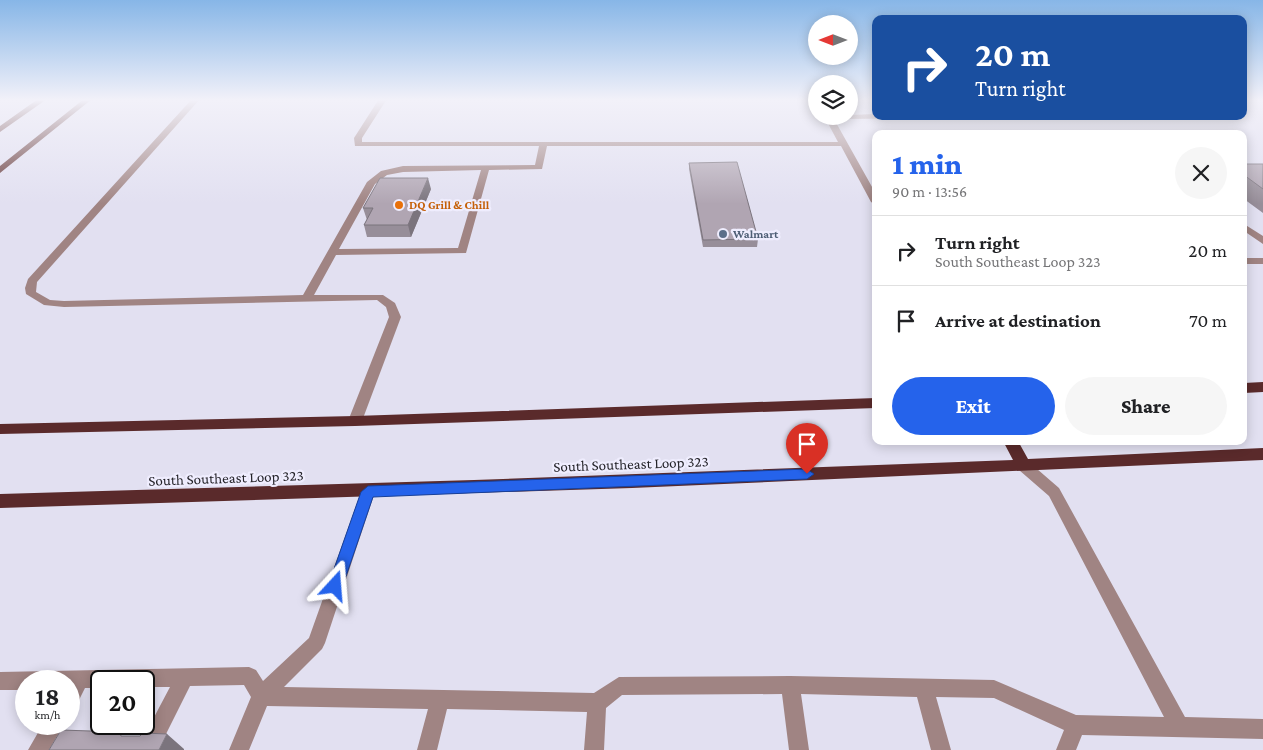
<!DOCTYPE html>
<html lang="en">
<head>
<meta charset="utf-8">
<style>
	:root { --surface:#fff; --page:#f6f6f6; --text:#202124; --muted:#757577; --line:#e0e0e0; --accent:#2563eb }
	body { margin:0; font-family:"Crimson Pro",serif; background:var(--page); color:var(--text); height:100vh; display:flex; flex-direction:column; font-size:19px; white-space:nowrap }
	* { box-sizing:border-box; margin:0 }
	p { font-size:16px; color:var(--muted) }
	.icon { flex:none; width:28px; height:28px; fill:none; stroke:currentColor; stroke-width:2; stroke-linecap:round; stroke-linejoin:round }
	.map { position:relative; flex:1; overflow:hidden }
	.details { position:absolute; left:872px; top:130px; width:375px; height:315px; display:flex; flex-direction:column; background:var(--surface); border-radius:10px; box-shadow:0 2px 12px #0003 }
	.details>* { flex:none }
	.guide { position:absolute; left:872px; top:15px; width:375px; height:105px; border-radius:10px; box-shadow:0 2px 12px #0003; background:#1a4fa0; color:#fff; overflow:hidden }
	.needle { width:32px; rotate:270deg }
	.fabs { position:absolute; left:808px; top:15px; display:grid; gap:10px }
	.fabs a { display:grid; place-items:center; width:50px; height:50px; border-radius:50%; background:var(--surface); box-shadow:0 2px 12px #0003; font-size:25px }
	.speed { position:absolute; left:15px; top:670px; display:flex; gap:10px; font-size:25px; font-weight:700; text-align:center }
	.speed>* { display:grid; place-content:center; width:65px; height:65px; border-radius:50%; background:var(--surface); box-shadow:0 2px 12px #0003; line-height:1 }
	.speed small { font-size:12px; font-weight:400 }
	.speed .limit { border:2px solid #111; border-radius:8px; background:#fff; color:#111 }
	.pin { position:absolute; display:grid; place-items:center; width:42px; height:42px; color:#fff; margin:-51px -21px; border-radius:50% 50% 50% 0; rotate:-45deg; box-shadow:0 0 5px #0007 }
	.pin .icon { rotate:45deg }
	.me { position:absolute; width:55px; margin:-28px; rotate:19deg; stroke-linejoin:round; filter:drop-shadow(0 0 4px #0008) }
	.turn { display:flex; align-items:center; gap:18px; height:105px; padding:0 20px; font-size:22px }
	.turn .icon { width:65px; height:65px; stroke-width:2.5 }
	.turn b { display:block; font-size:35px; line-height:42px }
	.round { display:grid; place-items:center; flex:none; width:52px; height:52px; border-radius:26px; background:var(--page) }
	.headline { display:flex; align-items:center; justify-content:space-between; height:85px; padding:0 20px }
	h1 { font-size:30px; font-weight:800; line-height:38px; color:var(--accent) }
	.cta { display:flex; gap:10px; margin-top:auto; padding:10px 20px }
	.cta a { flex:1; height:58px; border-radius:30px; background:var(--accent); color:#fff; font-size:20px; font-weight:800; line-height:58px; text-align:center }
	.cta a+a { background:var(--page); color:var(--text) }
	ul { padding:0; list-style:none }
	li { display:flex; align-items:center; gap:15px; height:70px; padding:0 20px; border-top:1px solid var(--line) }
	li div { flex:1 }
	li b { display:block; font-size:19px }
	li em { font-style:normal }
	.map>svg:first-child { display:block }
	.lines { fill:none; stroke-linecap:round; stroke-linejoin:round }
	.service { fill:#a08483; fill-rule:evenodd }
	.primary { fill:#653838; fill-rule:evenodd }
	.trunk { fill:#5a2a2b; fill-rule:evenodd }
	.wall { fill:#978e99 }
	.shaded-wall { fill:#7b747d }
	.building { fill:#b0a5b2; stroke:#7b747d }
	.route { fill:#2563eb; stroke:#184099 }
	.food-dot { fill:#e8710a; stroke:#efedfe; stroke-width:2 }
	.service-dot { fill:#5c6f8a; stroke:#efedfe; stroke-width:2 }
	.labels { text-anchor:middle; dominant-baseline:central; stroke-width:4.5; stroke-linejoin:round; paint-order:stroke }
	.far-food-label { font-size:12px; font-weight:bold; fill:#c56008; stroke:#efedfe; text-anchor:start }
	.far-service-label { font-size:12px; font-weight:bold; fill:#4e5e75; stroke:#efedfe; text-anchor:start }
	.street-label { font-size:15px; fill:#242329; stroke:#efedfe }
</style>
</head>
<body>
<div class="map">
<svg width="1263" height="750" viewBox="0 0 1263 750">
	<rect width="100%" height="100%" fill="#e2e0f1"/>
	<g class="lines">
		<path class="service" d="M192,99H200L37,282L36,292L50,300L64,301L303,295L367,182L381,171L403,166L535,165L539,146H355L354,138L379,99H387L362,138V142H838L824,116L876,114V116H975L971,118L834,119L876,194V205L871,202L841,146H547L542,169L489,170L466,253L336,255L314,295H383L395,303L401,317L362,421L360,424H350L348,421L389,317L386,307L377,300L64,307L44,305L26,294L25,288L28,279ZM481,170L458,248L339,249L375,184L387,175L403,172Z
			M1244,224L1263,236V244L1244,231Z
			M1244,258H1263V264H1244Z
			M1024,461L1029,462L1059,488L1185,717L1263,719V739L1082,735L1076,750H1056L1064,730L994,698L936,697L951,750H931L917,697L801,694L809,750H789L782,694L622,695L606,708L604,750H584L587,712L447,709L437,750H417L428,709L267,706L249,750H229L251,697L244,685L190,686L158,750H140L139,747L142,740L170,687H144V681H101V688H85L76,706L69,708V681H26V690H0V672L249,667L256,670L263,681L309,638L361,492L363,488L368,486L373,488L375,492L325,643L322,649L284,687L594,693L619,677L790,676L994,680L1076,715L1164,717L1049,496L1019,470L1017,466L1019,462Z
			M43,724H64L49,750H28Z"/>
		<path class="primary" d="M38,99H47L0,132V126Z
			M84,99H92L0,173V166Z"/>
		<path class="trunk" d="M1263,382V392L1244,393V383Z
			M876,398V408L355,426L0,434V424L355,416Z
			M1003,441H1018L1028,459L1263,448V460L632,488L0,508V494L474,480L1013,460Z"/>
	</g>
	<path class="wall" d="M689,163L758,239L757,247H703L689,169Z
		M1244,164H1263V213L1244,199Z
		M431,189L411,237H367L364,225L367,220L363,208Z"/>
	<path class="shaded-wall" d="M428,178L431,189L411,237L408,225Z
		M167,734L184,749V750H159Z"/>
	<path class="building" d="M737,162L758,239L703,240L689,163Z
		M1244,164H1263V189L1244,175Z
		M380,178H428L408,225H364L373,208H363Z
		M61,730L120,732L121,736H140L143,733L167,734L159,750H49Z"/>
	<linearGradient id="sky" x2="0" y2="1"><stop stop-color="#87b6e7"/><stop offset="0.49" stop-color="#f2f1f9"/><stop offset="1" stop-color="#f2f1f9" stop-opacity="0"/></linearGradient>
	<rect width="1263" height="204" fill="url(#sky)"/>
	<path class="route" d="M807,469L814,474L807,479L373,497L341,591L335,593L330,591L328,586L361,492L368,486Z"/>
	<circle class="food-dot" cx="399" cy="205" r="5"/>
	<circle class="service-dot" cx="723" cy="234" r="5"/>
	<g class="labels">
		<g class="far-food-label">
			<text x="409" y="205">DQ Grill &amp; Chill</text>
		</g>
		<g class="far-service-label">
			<text x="733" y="234">Walmart</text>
		</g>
		<g class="street-label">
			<text transform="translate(631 464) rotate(-2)">South Southeast Loop 323</text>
			<text transform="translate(226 478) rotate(-2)">South Southeast Loop 323</text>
		</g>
	</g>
</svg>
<div class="fabs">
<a><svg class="needle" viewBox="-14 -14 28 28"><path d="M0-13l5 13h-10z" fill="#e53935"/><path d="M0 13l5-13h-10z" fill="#757577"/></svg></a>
<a><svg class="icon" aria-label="layers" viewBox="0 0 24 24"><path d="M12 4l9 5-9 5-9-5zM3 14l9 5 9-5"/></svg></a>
</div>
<div class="speed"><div>18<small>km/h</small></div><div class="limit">20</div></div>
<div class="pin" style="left:807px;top:474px;background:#d93025"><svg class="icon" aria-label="arrive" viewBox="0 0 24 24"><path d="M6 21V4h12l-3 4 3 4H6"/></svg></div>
<svg class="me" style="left:335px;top:586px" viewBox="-20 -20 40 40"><path d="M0-17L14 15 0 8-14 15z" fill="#2563eb" stroke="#fff" stroke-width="4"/></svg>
<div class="guide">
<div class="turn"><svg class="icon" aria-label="right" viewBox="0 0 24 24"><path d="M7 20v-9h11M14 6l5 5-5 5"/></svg><div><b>20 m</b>Turn right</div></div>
</div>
<section class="details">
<div class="headline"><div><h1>1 min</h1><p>90 m · 13:56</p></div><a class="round"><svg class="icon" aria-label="close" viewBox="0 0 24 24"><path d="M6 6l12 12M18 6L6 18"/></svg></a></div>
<ul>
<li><svg class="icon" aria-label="right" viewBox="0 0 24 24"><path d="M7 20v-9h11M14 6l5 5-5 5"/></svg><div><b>Turn right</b><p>South Southeast Loop 323</p></div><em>20 m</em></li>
<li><svg class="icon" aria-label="arrive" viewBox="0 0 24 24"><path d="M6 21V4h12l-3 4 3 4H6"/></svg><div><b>Arrive at destination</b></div><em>70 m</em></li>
</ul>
<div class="cta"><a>Exit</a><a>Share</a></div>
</section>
</div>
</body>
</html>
